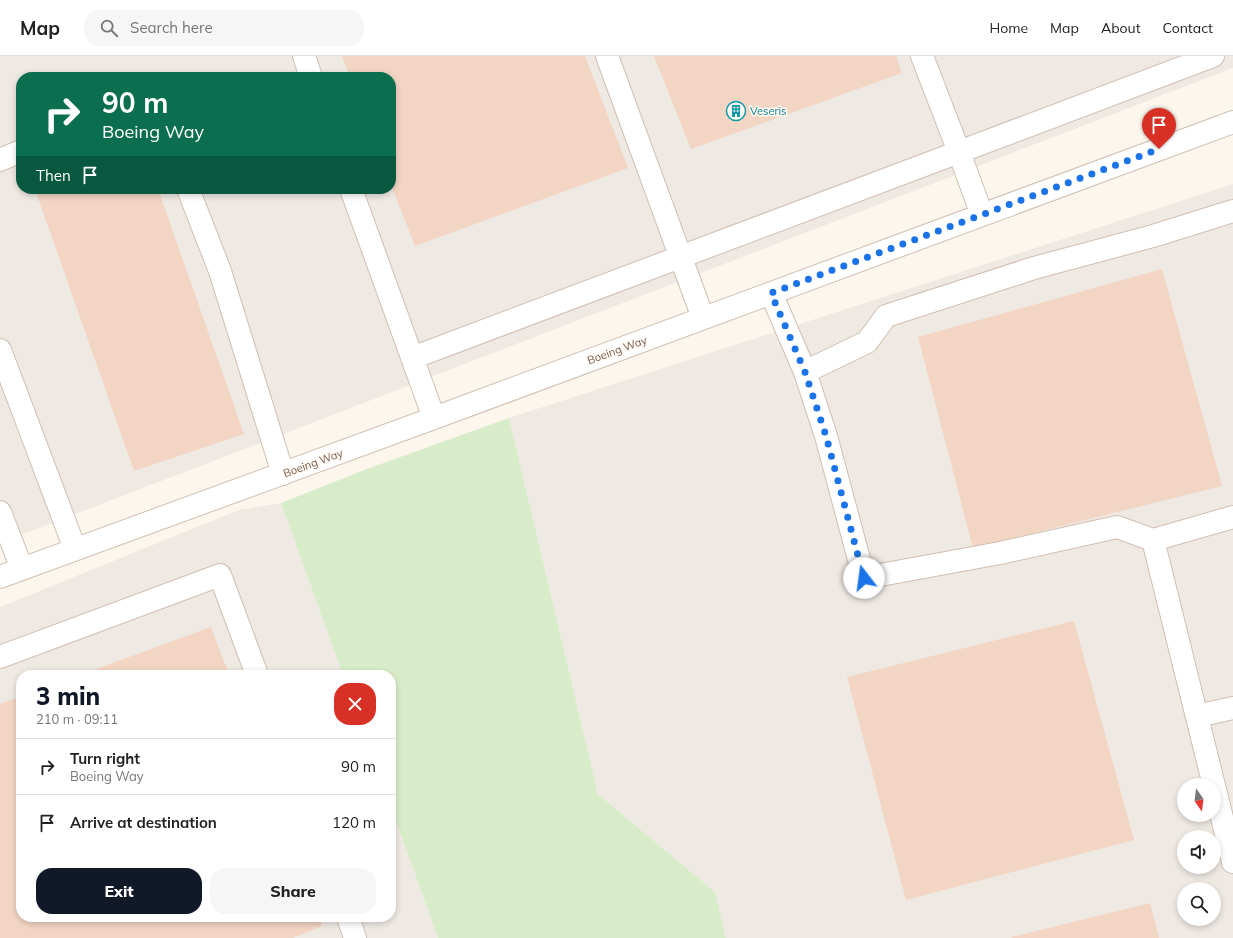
<!DOCTYPE html>
<html lang="en">
<head>
<meta charset="utf-8">
<style>
	:root { --surface:#fff; --page:#f6f6f6; --text:#222; --muted:#767676; --line:#e0e0e0; --accent:#111827 }
	body { margin:0; font-family:Mulish,sans-serif; background:var(--page); color:var(--text); height:100vh; display:flex; flex-direction:column; font-size:15px; white-space:nowrap }
	* { box-sizing:border-box; margin:0 }
	p { font-size:13px; color:var(--muted) }
	.icon { flex:none; width:22px; height:22px; fill:none; stroke:currentColor; stroke-width:2; stroke-linecap:round; stroke-linejoin:round }
	.map { position:relative; flex:1; overflow:hidden }
	.sheet { position:absolute; left:16px; top:614px; width:380px; height:252px; display:flex; flex-direction:column; background:var(--surface); border-radius:16px; box-shadow:0 2px 6px #0003 }
	.sheet>* { flex:none }
	.hud { position:absolute; left:16px; top:16px; width:380px; height:122px; border-radius:16px; box-shadow:0 2px 6px #0003; background:#0b6e4f; color:#fff; overflow:hidden }
	.needle { width:26px; rotate:166deg }
	.buttons { position:absolute; left:1177px; top:722px; display:grid; gap:8px }
	.buttons a { display:grid; place-items:center; width:44px; height:44px; border-radius:50%; background:var(--surface); box-shadow:0 2px 6px #0003; font-size:20px }
	.pin { position:absolute; display:grid; place-items:center; width:34px; height:34px; color:#fff; margin:-41px -17px; border-radius:50% 50% 50% 0; rotate:-45deg; box-shadow:0 0 4px #0007 }
	.pin .icon { rotate:45deg }
	.me { position:absolute; width:44px; margin:-22px; rotate:345deg; stroke-linejoin:round; filter:drop-shadow(0 0 3px #0008) }
	.turn { display:flex; align-items:center; gap:14px; height:84px; padding:0 20px; font-size:18px }
	.turn .icon { width:52px; height:52px; stroke-width:2.5 }
	.turn b { display:block; font-size:28px; line-height:34px }
	.then { display:flex; align-items:center; height:38px; padding:0 20px; background:#0003; gap:8px; font-size:15px }
	.round { display:grid; place-items:center; flex:none; width:42px; height:42px; border-radius:16px; background:var(--page) }
	.headline { display:flex; align-items:center; justify-content:space-between; height:68px; padding:0 20px }
	h1 { font-size:24px; font-weight:800; line-height:30px; color:var(--accent) }
	.action { display:flex; gap:8px; margin-top:auto; padding:8px 20px }
	.action a { flex:1; height:46px; border-radius:16px; background:var(--accent); color:#fff; font-size:16px; font-weight:800; line-height:46px; text-align:center }
	.action a+a { background:var(--page); color:var(--text) }
	ul { padding:0; list-style:none }
	li { display:flex; align-items:center; gap:12px; height:56px; padding:0 20px; border-top:1px solid var(--line) }
	li div { flex:1 }
	li b { display:block; font-size:15px }
	li em { font-style:normal }
	header { display:flex; align-items:center; gap:24px; box-sizing:border-box; height:56px; padding:0 20px; background:var(--surface); border-bottom:1px solid var(--line) }
	header strong { font-size:19px }
	nav { display:flex; gap:22px; margin-inline-start:auto; font-size:14px }
	.search { width:280px; height:36px; background:var(--page); display:flex; align-items:center; gap:10px; box-sizing:border-box; padding:0 14px; border-radius:16px; color:var(--muted); font-size:15px }
	.map>svg:first-child { display:block }
	.industrial { fill:#efe9e4; fill-rule:evenodd }
	.green { fill:#d8ecc9 }
	.building { fill:#f3d5c3 }
	.lines { fill:none; stroke-linecap:round; stroke-linejoin:round }
	.minor-casing { stroke:#d1beb0; stroke-width:24 }
	.minor { stroke:#fff; stroke-width:22 }
	.route { stroke:#1a73e8; stroke-width:7; stroke-dasharray:0 12.6 }
	.labels { text-anchor:middle; dominant-baseline:central; stroke-width:3; stroke-linejoin:round; paint-order:stroke }
	.culture-label { font-size:11px; fill:#0d838f; stroke:#fffaf3; text-anchor:start }
	.street-label { font-size:11px; fill:#7a5c4d; stroke:#fffaf3 }
</style>
</head>
<body>
<header>
<strong>Map</strong>
<div class="search"><svg class="icon" aria-label="search" viewBox="0 0 24 24"><circle cx="10" cy="10" r="6"/><path d="M15 15l6 6"/></svg>Search here</div>
<nav><a>Home</a><a>Map</a><a>About</a><a>Contact</a></nav>
</header>
<div class="map">
<svg width="1233" height="882" viewBox="0 0 1233 882">
	<rect width="100%" height="100%" fill="#fdf6ec"/>
	<path class="industrial" d="M0,0H1233V12L0,487ZM21,21H391V133H21Z
		M1233,128V882H726L715,836L598,738L509,362ZM1184,729H1214V759H1184ZM1184,781H1214V811H1184ZM1184,833H1214V863H1184Z
		M281,447L343,619H21V861H391V751L438,882H0V551L239,454Z"/>
	<path class="green" d="M509,362L598,738L715,836L726,882H438L391,751V619H343L281,447L367,413Z"/>
	<path class="building" d="M342,0H585L628,112L415,190L391,129V21H350Z
		M654,0H896L902,17L691,93Z
		M44,133H158L244,378L134,415L36,136Z
		M1162,213L1222,430L973,492L918,281Z
		M1074,565L1134,784L906,844L847,621Z
		M211,571L229,619H80Z
		M21,640V861H319L322,870L293,882H0V648Z
		M1150,847L1159,882H1012V881Z"/>
	<g class="lines">
		<g class="minor-casing">
			<path id="minor" d="M304,0L311,21
				M607,0L703,262
				M0,104L21,95
				M188,133L220,215L283,418
				M351,133L434,362
				M982,159L959,96L1213,0
				M771,237L805,316L867,286L886,260L1034,212L1153,180L1233,155
				M0,294L75,493
				M412,302L959,96L922,0
				M805,316L826,380L864,522L1000,497L1117,471L1153,484
				M0,456L22,513
				M1233,461L1153,484L1233,806
				M0,521L434,362L1233,66
				M0,601L220,519L257,619
				M1197,660L1233,652
				M348,861L355,882"/>
		</g>
		<use href="#minor" class="minor"/>
	</g>
	<g class="lines">
		<path class="route" d="M864,522L826,380L805,316L771,237L1159,93"/>
	</g>
	<defs>
		<g id="building-ring" transform="scale(1)"><circle r="9.5" fill="#fffaf3" stroke="#0f9aa8" stroke-width="1.5"/><path d="M-4-6H4V6H1V3H-1V6H-4ZM-2.5-4.3h1.7v1.8h-1.7ZM.8-4.3h1.7v1.8H.8ZM-2.5-1h1.7V.8h-1.7ZM.8-1h1.7V.8H.8Z" fill="#0f9aa8"/></g>
	</defs>
	<g fill-rule="evenodd">
		<use href="#building-ring" x="736" y="55"/>
	</g>
	<g class="labels">
		<g class="culture-label">
			<text x="750" y="55">Veseris</text>
		</g>
		<g class="street-label">
			<text transform="translate(617 294) rotate(-20)">Boeing Way</text>
			<text transform="translate(313 407) rotate(-20)">Boeing Way</text>
		</g>
	</g>
</svg>
<div class="buttons">
<a><svg class="needle" viewBox="-14 -14 28 28"><path d="M0-13l5 13h-10z" fill="#e53935"/><path d="M0 13l5-13h-10z" fill="#767676"/></svg></a>
<a><svg class="icon" aria-label="sound" viewBox="0 0 24 24"><path d="M4 9h4l5-4v14l-5-4H4zM17 9q2 3 0 6"/></svg></a>
<a><svg class="icon" aria-label="search" viewBox="0 0 24 24"><circle cx="10" cy="10" r="6"/><path d="M15 15l6 6"/></svg></a>
</div>
<div class="pin" style="left:1159px;top:93px;background:#d93025"><svg class="icon" aria-label="arrive" viewBox="0 0 24 24"><path d="M6 21V4h12l-3 4 3 4H6"/></svg></div>
<svg class="me" style="left:864px;top:522px" viewBox="-20 -20 40 40"><circle r="19" fill="#fff"/><path d="M0-13L10 11 0 6-10 11z" fill="#1a73e8"/></svg>
<div class="hud">
<div class="turn"><svg class="icon" aria-label="right" viewBox="0 0 24 24"><path d="M7 20v-9h11M14 6l5 5-5 5"/></svg><div><b>90 m</b>Boeing Way</div></div>
<div class="then">Then<svg class="icon" aria-label="arrive" viewBox="0 0 24 24"><path d="M6 21V4h12l-3 4 3 4H6"/></svg></div>
</div>
<section class="sheet">
<div class="headline"><div><h1>3 min</h1><p>210 m · 09:11</p></div><a class="round" style="background:#d93025;color:#fff"><svg class="icon" aria-label="close" viewBox="0 0 24 24"><path d="M6 6l12 12M18 6L6 18"/></svg></a></div>
<ul>
<li><svg class="icon" aria-label="right" viewBox="0 0 24 24"><path d="M7 20v-9h11M14 6l5 5-5 5"/></svg><div><b>Turn right</b><p>Boeing Way</p></div><em>90 m</em></li>
<li><svg class="icon" aria-label="arrive" viewBox="0 0 24 24"><path d="M6 21V4h12l-3 4 3 4H6"/></svg><div><b>Arrive at destination</b></div><em>120 m</em></li>
</ul>
<div class="action"><a>Exit</a><a>Share</a></div>
</section>
</div>
</body>
</html>
